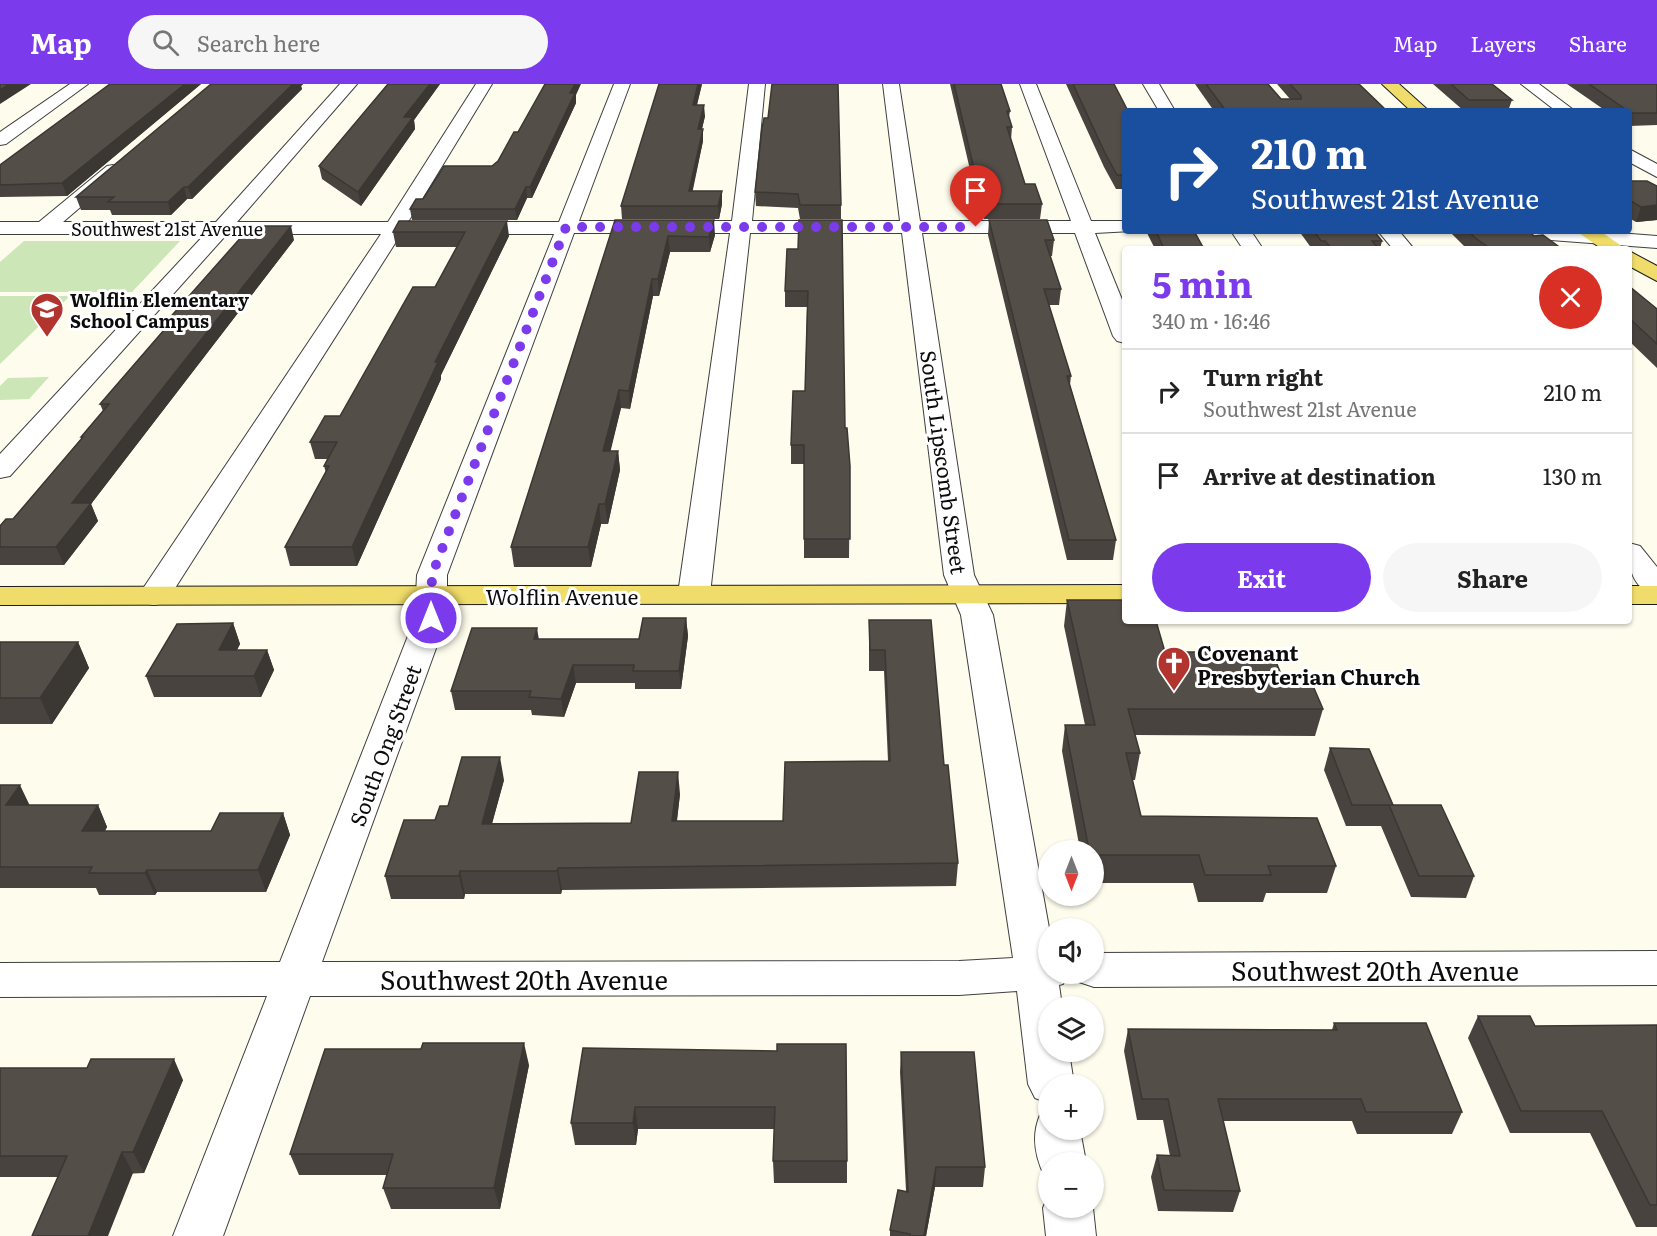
<!DOCTYPE html>
<html lang="en">
<head>
<meta charset="utf-8">
<style>
	:root { --surface:#fff; --page:#f6f6f6; --text:#222; --muted:#767676; --line:#e0e0e0; --accent:#7c3aed }
	body { margin:0; font-family:Literata,serif; background:var(--page); color:var(--text); height:100vh; display:flex; flex-direction:column; font-size:22px; white-space:nowrap }
	* { box-sizing:border-box; margin:0 }
	p { font-size:20px; color:var(--muted) }
	.icon { flex:none; width:33px; height:33px; fill:none; stroke:currentColor; stroke-width:2; stroke-linecap:round; stroke-linejoin:round }
	.map { position:relative; flex:1; overflow:hidden }
	.side { position:absolute; left:1122px; top:162px; width:510px; height:378px; display:flex; flex-direction:column; background:var(--surface); border-radius:6px; box-shadow:0 2px 4px #0004 }
	.side>* { flex:none }
	.guide { position:absolute; left:1122px; top:24px; width:510px; height:126px; border-radius:6px; box-shadow:0 2px 4px #0004; background:#1a4fa0; color:#fff; overflow:hidden }
	.needle { width:39px; rotate:180deg }
	.tools { position:absolute; left:1038px; top:756px; display:grid; gap:12px }
	.tools a { display:grid; place-items:center; width:66px; height:66px; border-radius:50%; background:var(--surface); box-shadow:0 2px 4px #0004; font-size:30px }
	.pin { position:absolute; display:grid; place-items:center; width:51px; height:51px; color:#fff; margin:-62px -26px; border-radius:50% 50% 50% 0; rotate:-45deg; box-shadow:0 0 6px #0007 }
	.pin .icon { rotate:45deg }
	.me { position:absolute; width:66px; margin:-33px; rotate:0deg; stroke-linejoin:round; filter:drop-shadow(0 0 4px #0008) }
	.turn { display:flex; align-items:center; gap:21px; height:126px; padding:0 30px; font-size:27px }
	.turn .icon { width:78px; height:78px; stroke-width:2.5 }
	.turn b { display:block; font-size:42px; line-height:51px }
	.round { display:grid; place-items:center; flex:none; width:63px; height:63px; border-radius:32px; background:var(--page) }
	.overview { display:flex; align-items:center; justify-content:space-between; height:102px; padding:0 30px }
	h1 { font-size:36px; font-weight:700; line-height:45px; color:var(--accent) }
	.action { display:flex; gap:12px; margin-top:auto; padding:12px 30px }
	.action a { flex:1; height:69px; border-radius:36px; background:var(--accent); color:#fff; font-size:24px; font-weight:700; line-height:69px; text-align:center }
	.action a+a { background:var(--page); color:var(--text) }
	ul { padding:0; list-style:none }
	li { display:flex; align-items:center; gap:18px; height:84px; padding:0 30px; border-top:2px solid var(--line) }
	li div { flex:1 }
	li b { display:block; font-size:22px }
	li em { font-style:normal }
	header { display:flex; align-items:center; gap:36px; box-sizing:border-box; height:84px; padding:0 30px; background:var(--accent); color:#fff }
	header strong { font-size:28px }
	nav { display:flex; gap:33px; margin-inline-start:auto; font-size:21px }
	.search { width:420px; height:54px; background:var(--page); display:flex; align-items:center; gap:15px; box-sizing:border-box; padding:0 21px; border-radius:33px; color:var(--muted); font-size:22px }
	.map>svg:first-child { display:block }
	.green { fill:#cce6b8 }
	.lines { fill:none; stroke-linecap:round; stroke-linejoin:round }
	.minor-casing { stroke:#3f3f3f; stroke-width:2 }
	.major-casing { stroke:#1d1d1d; stroke-width:2 }
	.minor { fill:#fff; fill-rule:evenodd }
	.major { fill:#efdc6a; fill-rule:evenodd }
	.wall { fill:#48433f }
	.shaded-wall { fill:#3b3733 }
	.building { fill:#544e49; stroke:#3b3733; stroke-width:1.5 }
	.route { stroke:#7c3aed; stroke-width:10; stroke-dasharray:0 18 }
	.labels { text-anchor:middle; dominant-baseline:central; stroke-width:6; stroke-linejoin:round; paint-order:stroke }
	.far-street-label { font-size:18px; fill:#0c0c0c; stroke:#fff }
	.far-poi-label { font-size:18px; font-weight:bold; fill:#0c0c0c; stroke:#fff; text-anchor:start }
	.street-label { font-size:21px; fill:#0c0c0c; stroke:#fff }
	.poi-label { font-size:21px; font-weight:bold; fill:#0c0c0c; stroke:#fff; text-anchor:start }
	.near-street-label { font-size:26px; fill:#0c0c0c; stroke:#fff }
</style>
</head>
<body>
<header>
<strong>Map</strong>
<div class="search"><svg class="icon" aria-label="search" viewBox="0 0 24 24"><circle cx="10" cy="10" r="6"/><path d="M15 15l6 6"/></svg>Search here</div>
<nav><a>Map</a><a>Layers</a><a>Share</a></nav>
</header>
<div class="map">
<svg width="1657" height="1152" viewBox="0 0 1657 1152">
	<rect width="100%" height="100%" fill="#fefcec"/>
	<path class="green" d="M24,157H180L132,208H0V178Z
		M0,212H70L0,280Z
		M49,293L29,315L0,316V302L8,294Z"/>
	<g class="lines">
		<g class="minor-casing">
			<path id="minor" d="M70,0H88L6,60L0,61V48Z
				M340,0H357L237,138H388L476,0H492L408,138H559L614,0H630L579,137H732L749,0H765L752,137H900L883,0H899L920,137H1071L1020,0H1036L1091,137H1125V147H1132L1095,149L1125,223V259L1117,257L1113,252L1075,149H922L974,491L993,531L1049,844L1048,890H1068L1063,900L1059,901L1062,922H1048V968H1069L1074,1000H1048V1019L1035,1014L1028,1000L1017,907L959,911L310,912L223,1152H173L267,912L0,913V879L280,878L415,534L417,491L554,150H401L170,512L165,519L154,521L143,519L138,512L381,150H227L10,392L0,394V370L205,150H0V138H39L107,82L113,81L122,86L119,90L63,138H216ZM574,149H730L678,510L683,517L694,519L705,517L710,510L750,149H902L944,491L961,531L1013,874L959,877L322,878L447,534V491Z
				M1143,0H1159L1175,27H1159Z
				M1521,0H1539L1575,27H1556Z
				M1629,65L1657,80V93L1629,78Z
				M1231,147H1251L1263,165H1243Z
				M1378,147H1399L1414,165H1393Z
				M1502,147H1592L1657,152V164L1512,153L1505,151Z
				M1629,459L1640,462L1657,483V511C1630,504 1629,483 1629,459Z
				M1657,867V901L1094,903L1079,898L1075,890H1094V869Z
				M1048,1028V1046H1080L1086,1078H1048V1095L1045,1093C1035,1073 1031,1052 1040,1031Z
				M1048,1112V1124H1093L1096,1152H1046L1043,1124Z"/>
		</g>
		<g class="major-casing">
			<path id="major" d="M1382,0H1399L1429,27H1411Z
				M1576,147H1600L1626,165H1602Z
				M1629,167L1657,182V197L1629,182Z
				M1125,501V519L0,521V503Z
				M1629,502H1657V520H1629Z"/>
		</g>
		<use href="#minor" class="minor"/>
		<use href="#major" class="major"/>
	</g>
	<path class="wall" d="M110,0H201L67,112L0,113V81Z
		M211,0H303L301,2L302,5L192,115H187L171,131H112L110,126H81L76,113Z
		M388,0H440L414,36L415,45L361,122L322,95L319,82Z
		M702,0L697,21L705,32L702,45H703V57L692,107H722V120L719,135H622L621,122Z
		M950,0H1001L1010,27L1009,33L1012,43L1011,56L1025,100L1042,120L1040,135H984L978,120Z
		M1066,0H1114L1125,27V105H1116L1104,83Z
		M1195,0H1268L1281,15H1290L1277,0H1359L1387,27H1214Z
		M1433,0H1492L1512,16L1508,27H1464Z
		M1567,0H1657V41L1629,42V27H1606Z
		M576,11V19L532,114H527L517,136H412L410,125L423,115L492,82L498,77L518,48Z
		M762,44L841,121V135H800L798,124L756,122L755,108Z
		M1629,97L1657,102V136L1636,138L1629,134Z
		M615,136L715,151L710,168H670L659,212H653L630,325L621,324L610,367H618L620,386L608,440H601L591,483H514L511,463Z
		M989,136L1054,156L1052,172H1050L1061,205L1059,221H1049L1071,292L1070,301L1116,456L1113,476H1067L988,151Z
		M399,137L509,152L441,291V295L357,482H290L285,463L326,389L324,382L327,375H315L310,358L340,332L435,203L457,163H396L393,148Z
		M1146,147H1194L1204,165H1155Z
		M1299,147H1374L1382,157L1380,165H1312Z
		M1449,147H1529L1534,152L1562,165H1467Z
		M294,156L91,420L98,437L64,481H0V442L13,435L81,355V353L103,327L100,320L167,242L166,238Z
		M798,165L845,344L850,382L849,474H804V380H791V361L805,307L807,223H785V207Z
		M1629,202L1657,225V284L1629,257Z
		M1067,516L1165,568L1283,595L1323,625L1315,652L1135,651L1140,669L1135,696H1132L1141,732L1336,782L1327,809H1266L1263,818H1198L1193,799H1094V766H1080L1062,667L1065,641H1085L1064,542Z
		M686,534L688,552L681,605H635V599H576L564,633L532,631L531,626H455L451,607L539,555H639Z
		M869,536L944,681L958,779L956,802L562,806L561,810H465L464,815H391L385,792L448,722L504,696L492,739H631L680,710L677,737H783L888,677L884,587H869Z
		M233,539L240,560L237,566H267L274,586L261,613H154L146,592Z
		M0,558H78L89,584L52,640H0Z
		M1330,664L1474,792L1466,814L1411,813L1381,742H1346L1324,686Z
		M0,701L29,721H98L107,743L105,747H211L283,729L290,751L266,808H157L155,811H99L96,804H0Z
		M1478,932L1535,942L1657,941V1143H1636L1590,1049H1510L1468,954Z
		M1334,939L1462,1028L1452,1050H1357L1352,1037H1223L1240,1107L1233,1128L1158,1127L1151,1093L1157,1071L1170,1072L1163,1036H1137L1124,967L1128,945L1332,946Z
		M777,967L847,1077V1099H774L773,1077L774,1045H638L636,1061H575L571,1039Z
		M901,968L985,1083L983,1103H935L926,1152H890V1146L906,1107L900,988Z
		M529,981L500,1125H391L383,1104L387,1091H299L290,1070Z
		M0,984L183,996L144,1089L58,1093H0Z"/>
	<path class="shaded-wall" d="M9,0H31L0,20V6Z
		M185,0H201L67,112L62,99Z
		M293,0H303L301,2L302,5L192,115L188,103Z
		M430,0H440L414,36L415,45L361,122L358,108L404,33Z
		M575,0H581L576,11V19L532,114L530,103L570,9Z
		M698,0H702L694,32L693,21Z
		M704,21L705,32L699,57L698,45Z
		M703,45V57L690,120L689,107Z
		M184,103L187,115L171,131L168,118Z
		M526,103L527,114L517,136L515,125Z
		M722,107V120L719,135L718,122Z
		M1657,121V136L1636,138L1641,123Z
		M714,136L715,151L710,168L709,153Z
		M507,137L509,152L441,291V295L357,482L352,463L435,278Z
		M291,142L294,156L91,420L98,437L64,481L56,463L72,419Z
		M668,152L670,168L659,212L658,195Z
		M652,195L653,212L630,325L629,307Z
		M619,306L621,324L606,386L603,367Z
		M618,367L620,386L608,440L605,420Z
		M599,420L601,440L591,483L588,463Z
		M686,534L688,552L681,605L679,587Z
		M233,539L240,560L226,587L219,566Z
		M537,544L540,562L534,555Z
		M78,558L89,584L52,640L40,614Z
		M267,566L274,586L261,613L254,592Z
		M573,581L576,599L564,633L561,615Z
		M500,673L504,696L486,762L482,740Z
		M678,688L680,710L674,759L672,737Z
		M20,701L30,722L6,721Z
		M98,721L107,743L92,769L82,747Z
		M283,729L290,751L266,808L258,786Z
		M558,784L562,806L561,810L557,787Z
		M147,786L157,808L155,811L145,789Z
		M460,787L465,810L464,815L459,792Z
		M524,959L529,981L500,1125L494,1104Z
		M174,975L183,996L144,1089L133,1068Z
		M635,1023L638,1045L636,1061L633,1039Z
		M122,1068L133,1089L108,1152H88Z
		M936,1083L935,1103L926,1152H924Z"/>
	<path class="building" d="M0,0H9L0,6Z
		M110,0H185L62,99L0,101V81Z
		M211,0H293L188,103H184L168,118H108L114,113H76Z
		M388,0H430L404,33H413L358,108L319,82Z
		M545,0H575L570,9H575L530,103H526L515,125H410L416,115H423L444,82H492L498,77L514,48H518Z
		M659,0H698L693,21H704L698,45H703L689,107H722L718,122H621Z
		M772,0H838L841,121H800L798,110L755,108L762,44L764,34H768Z
		M954,0H1001L1010,27H1007L1012,43H1007L1025,100H1035L1042,120H985L979,106Z
		M1073,0H1114L1128,27H1125V91H1117L1105,69Z
		M1206,0H1268L1281,15H1301V12L1290,0H1359L1387,27H1226Z
		M1451,0H1492L1512,16H1469Z
		M1589,0H1657V29H1631Z
		M1629,97H1647L1657,102V121L1641,123L1629,116Z
		M615,136H714L709,153L668,152L658,195H652L629,307L619,306L603,367H618L605,420H599L588,463H511Z
		M799,136H842L845,344H847L850,382V455H804V361H791L793,307H805L808,207H785L787,165H798Z
		M989,136H1047L1054,156H1045L1061,205H1044L1071,292H1067L1116,456H1069Z
		M399,137H507L435,278H438L352,463H285L329,382H324L337,358H310L325,332H340L413,203H435L465,148H393Z
		M251,142H291L72,419H91L56,463H0V442L6,435H13L83,353H81L109,320H100L171,238H166Z
		M1156,147H1194L1204,165H1164Z
		M1314,147H1374L1382,157H1372L1379,165H1332L1325,157H1321Z
		M1469,147H1529L1534,152L1543,151L1562,165H1491L1474,153Z
		M1629,202L1657,225V260L1629,234Z
		M1067,516H1125V537H1156L1165,568H1272L1283,595H1310L1323,625H1128L1140,669H1126L1141,732L1317,734L1336,782H1268L1271,791H1205L1199,771H1094V766H1089L1065,641H1095Z
		M643,534H686L679,587H633L634,581H573L561,615L529,613L531,607H451L472,544H537L534,555H639Z
		M869,536H931L944,681H948L958,779L558,784L557,787H460L459,792H385L404,736H435L440,722H448L462,673H500L482,740L631,739L639,688H678L672,737H783L785,678L890,677L885,566H870Z
		M233,539L219,566H267L254,592H146L177,540Z
		M0,558H78L40,614H0Z
		M1330,664L1369,665L1393,721H1352Z
		M0,701H20L6,721H98L82,747H211L220,729H283L258,786H147L145,789H89L92,783H0Z
		M1389,721H1441L1474,792H1419Z
		M1478,932H1530L1535,942L1657,941V1121H1650L1602,1027H1521Z
		M1334,939H1426L1462,1028H1366L1361,1015H1218L1240,1107L1164,1106L1157,1071L1180,1072L1168,1015H1142L1128,945L1337,946Z
		M423,959H524L494,1104H383L393,1070H290L325,965H421Z
		M777,960H846L847,1077H773L775,1023H635L633,1039H571L583,964L777,967Z
		M901,968H974L985,1083H936L924,1152H910V1150L890,1146L898,1106L908,1108Z
		M91,975H174L133,1068H122L88,1152H32L67,1072H0V984H87Z"/>
	<g class="lines">
		<path class="route" d="M431,534L432,491L566,143H976"/>
	</g>
	<defs>
		<g id="school-pin" transform="scale(1.725)"><path d="M0 17L-7.5 6A9.5 9.5 0 1 1 7.5 6Z" fill="#b2342e" stroke="#fff"/><path d="M0-5L7-2L0 1L-7-2ZM-4 1L0 2.5L4 1V4Q0 6-4 4Z" fill="#fff"/></g>
		<g id="church-pin" transform="scale(1.725)"><path d="M0 17L-7.5 6A9.5 9.5 0 1 1 7.5 6Z" fill="#b2342e" stroke="#fff"/><path d="M-1.2-6h2.4v3.5h3.3v2.4h-3.3V6h-2.4V-.1h-3.3v-2.4h3.3Z" fill="#fff"/></g>
	</defs>
	<g fill-rule="evenodd">
		<use href="#school-pin" x="47" y="225"/>
		<use href="#church-pin" x="1174" y="579"/>
	</g>
	<g class="labels">
		<g class="far-street-label">
			<text x="167" y="144">Southwest 21st Avenue</text>
		</g>
		<g class="far-poi-label">
			<text x="70" y="215">Wolflin Elementary<tspan x="70" dy="21">School Campus</tspan></text>
		</g>
		<g class="street-label">
			<text transform="translate(945 378) rotate(82)">South Lipscomb Street</text>
			<text x="562" y="511">Wolflin Avenue</text>
			<text transform="translate(384 661) rotate(-70)">South Ong Street</text>
		</g>
		<g class="poi-label">
			<text x="1197" y="567">Covenant<tspan x="1197" dy="24">Presbyterian Church</tspan></text>
		</g>
		<g class="near-street-label">
			<text x="1375" y="885">Southwest 20th Avenue</text>
			<text x="524" y="894">Southwest 20th Avenue</text>
		</g>
	</g>
</svg>
<div class="tools">
<a><svg class="needle" viewBox="-14 -14 28 28"><path d="M0-13l5 13h-10z" fill="#e53935"/><path d="M0 13l5-13h-10z" fill="#767676"/></svg></a>
<a><svg class="icon" aria-label="sound" viewBox="0 0 24 24"><path d="M4 9h4l5-4v14l-5-4H4zM17 9q2 3 0 6"/></svg></a>
<a><svg class="icon" aria-label="layers" viewBox="0 0 24 24"><path d="M12 4l9 5-9 5-9-5zM3 14l9 5 9-5"/></svg></a>
<a>+</a>
<a>−</a>
</div>
<div class="pin" style="left:976px;top:143px;background:#d93025"><svg class="icon" aria-label="arrive" viewBox="0 0 24 24"><path d="M6 21V4h12l-3 4 3 4H6"/></svg></div>
<svg class="me" style="left:431px;top:534px" viewBox="-20 -20 40 40"><circle r="17" fill="#7c3aed" stroke="#fff" stroke-width="3"/><path d="M0-11L8 9 0 5-8 9z" fill="#fff"/></svg>
<div class="guide">
<div class="turn"><svg class="icon" aria-label="right" viewBox="0 0 24 24"><path d="M7 20v-9h11M14 6l5 5-5 5"/></svg><div><b>210 m</b>Southwest 21st Avenue</div></div>
</div>
<section class="side">
<div class="overview"><div><h1>5 min</h1><p>340 m · 16:46</p></div><a class="round" style="background:#d93025;color:#fff"><svg class="icon" aria-label="close" viewBox="0 0 24 24"><path d="M6 6l12 12M18 6L6 18"/></svg></a></div>
<ul>
<li><svg class="icon" aria-label="right" viewBox="0 0 24 24"><path d="M7 20v-9h11M14 6l5 5-5 5"/></svg><div><b>Turn right</b><p>Southwest 21st Avenue</p></div><em>210 m</em></li>
<li><svg class="icon" aria-label="arrive" viewBox="0 0 24 24"><path d="M6 21V4h12l-3 4 3 4H6"/></svg><div><b>Arrive at destination</b></div><em>130 m</em></li>
</ul>
<div class="action"><a>Exit</a><a>Share</a></div>
</section>
</div>
</body>
</html>
